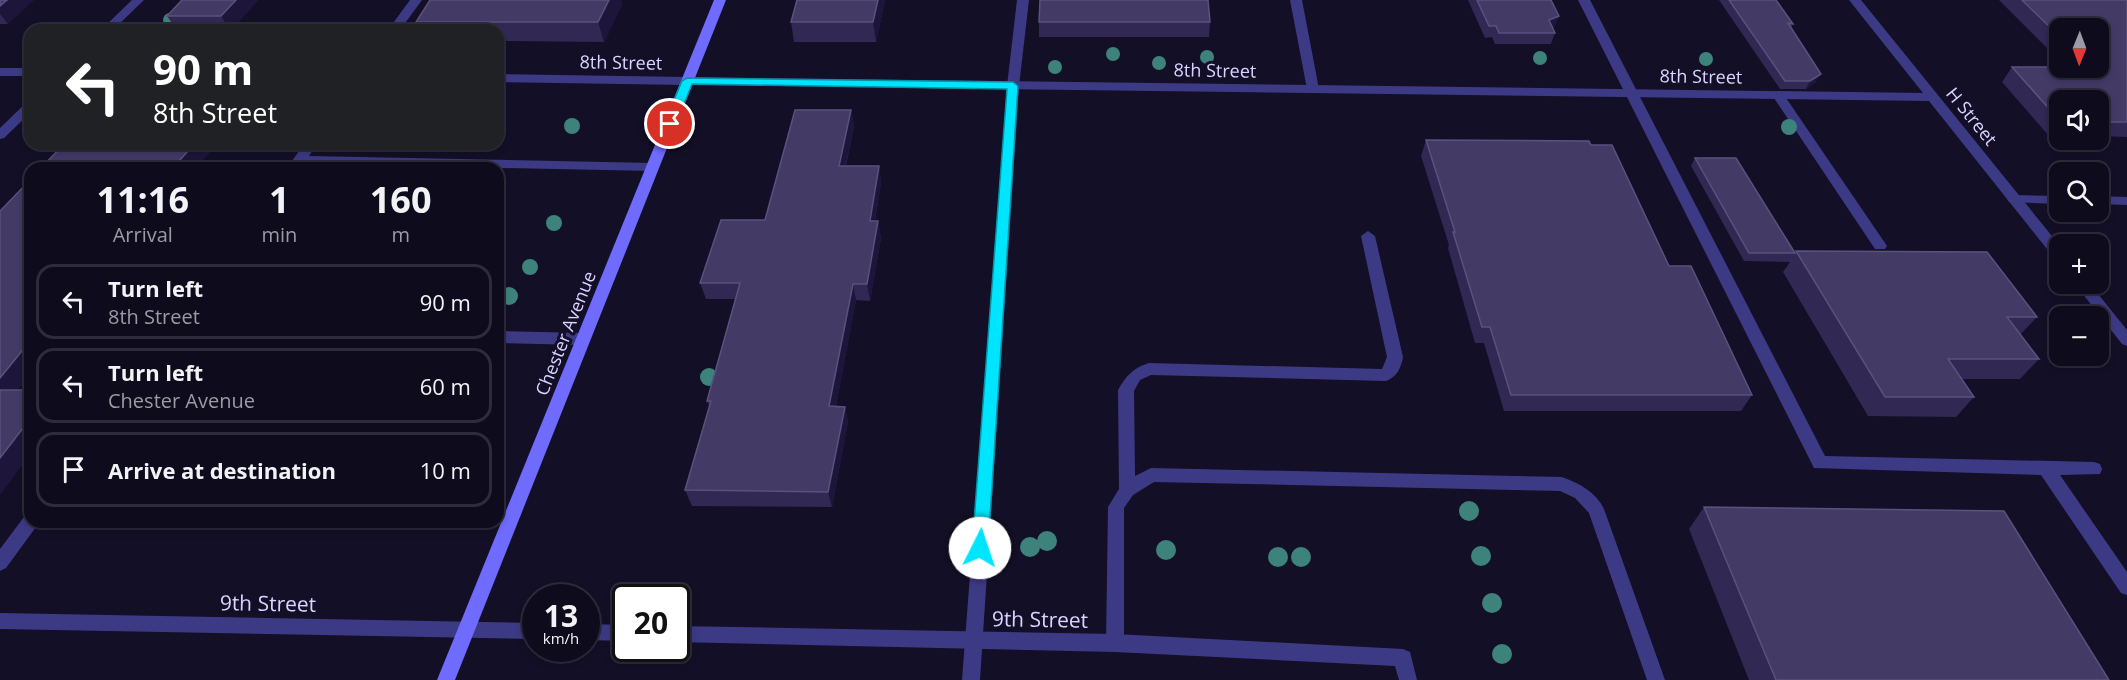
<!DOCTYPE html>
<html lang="en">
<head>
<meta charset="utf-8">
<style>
	:root { --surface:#0e0b1c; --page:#1c1929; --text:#f1f3f6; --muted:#9b9ba3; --line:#2e2b3b }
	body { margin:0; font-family:"Open Sans",sans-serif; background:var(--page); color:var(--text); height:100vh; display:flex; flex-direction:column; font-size:22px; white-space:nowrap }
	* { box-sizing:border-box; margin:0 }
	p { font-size:20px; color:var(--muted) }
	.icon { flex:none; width:33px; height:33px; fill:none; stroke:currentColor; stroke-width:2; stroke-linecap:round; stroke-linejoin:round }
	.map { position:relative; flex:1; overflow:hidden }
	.sheet { position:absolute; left:24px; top:162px; width:480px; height:366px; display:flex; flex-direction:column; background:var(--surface); border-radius:18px; box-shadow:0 3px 9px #0003,0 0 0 2px var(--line) }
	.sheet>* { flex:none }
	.hud { position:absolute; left:24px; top:24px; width:480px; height:126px; border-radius:18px; box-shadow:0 3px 9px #0003,0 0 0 2px var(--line); background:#202124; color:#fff; overflow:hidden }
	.needle { width:39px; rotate:181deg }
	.buttons { position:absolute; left:2049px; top:18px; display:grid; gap:12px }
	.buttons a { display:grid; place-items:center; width:60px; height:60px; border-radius:12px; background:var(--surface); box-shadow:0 3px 9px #0003,0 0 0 2px var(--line); font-size:30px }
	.speed { position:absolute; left:522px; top:584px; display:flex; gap:12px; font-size:30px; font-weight:700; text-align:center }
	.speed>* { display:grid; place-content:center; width:78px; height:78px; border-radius:50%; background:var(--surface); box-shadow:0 3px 9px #0003,0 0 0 2px var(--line); line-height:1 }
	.speed small { font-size:15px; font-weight:400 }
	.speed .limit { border:3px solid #111; border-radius:9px; background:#fff; color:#111 }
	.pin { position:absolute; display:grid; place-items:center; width:51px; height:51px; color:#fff; margin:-26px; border:3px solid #fff; border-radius:50%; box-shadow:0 2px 6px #0007 }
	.me { position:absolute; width:66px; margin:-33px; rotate:4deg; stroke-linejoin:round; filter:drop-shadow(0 0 4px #0008) }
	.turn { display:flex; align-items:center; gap:21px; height:126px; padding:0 30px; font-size:27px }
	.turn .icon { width:78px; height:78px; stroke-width:2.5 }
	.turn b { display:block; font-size:42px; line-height:51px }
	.eta { display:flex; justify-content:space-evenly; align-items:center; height:102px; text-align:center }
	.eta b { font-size:36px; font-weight:700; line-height:42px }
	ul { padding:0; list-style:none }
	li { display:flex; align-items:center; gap:18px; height:75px; margin:0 12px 9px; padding:0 18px; border:3px solid var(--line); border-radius:18px }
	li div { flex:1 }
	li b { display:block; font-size:22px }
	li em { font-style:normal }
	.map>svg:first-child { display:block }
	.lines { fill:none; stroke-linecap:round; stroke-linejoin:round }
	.service { fill:#3d3a85; fill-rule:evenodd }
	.minor { fill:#3d3a85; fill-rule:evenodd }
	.tertiary { fill:#3d3a85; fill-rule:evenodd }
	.secondary { fill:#6f6bff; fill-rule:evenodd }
	.tree { fill:#3d827b }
	.wall { fill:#312854 }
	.shaded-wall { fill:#1d163a }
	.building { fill:#433a66; stroke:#5a527e; stroke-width:1.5 }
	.route { fill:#00e5ff; stroke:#0095a6; stroke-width:1.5 }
	.labels { text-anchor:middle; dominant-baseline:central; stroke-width:6; stroke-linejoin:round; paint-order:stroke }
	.street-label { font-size:18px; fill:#d9d4ff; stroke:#130f26 }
	.near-street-label { font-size:21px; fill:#d9d4ff; stroke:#130f26 }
</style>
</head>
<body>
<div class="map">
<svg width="2127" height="680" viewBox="0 0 2127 680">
	<rect width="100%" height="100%" fill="#130f26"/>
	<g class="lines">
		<path class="service" d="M410,0H422L400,30H388Z
			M1017,0H1029L1019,86L980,680H962L1007,86Z
			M1578,0H1590L1825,456L2094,462L2100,464L2102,469L2100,474L2060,475L2127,572V595L2121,593L2041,475L1814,468Z
			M1778,91L1782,92L1885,243L1887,246L1885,249H1875L1772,95Z
			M304,144H317L309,156L653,163L659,167L653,171L303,164L300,168H287Z
			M1368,231L1375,236L1403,357C1401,368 1397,377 1386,381L1151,375L1140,380L1134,391L1135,476L1151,468L1562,477C1579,483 1596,492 1604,509L1665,680H1647L1589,513L1575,498L1560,491L1154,482L1133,495L1124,508V643L1122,649L1115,652L1108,649L1106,643L1108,507L1119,489L1118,390C1126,376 1133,368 1149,363L1382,369L1387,357L1361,236Z
			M498,331L583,333L588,335L590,339L588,343L583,345L498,343Z
			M30,515V522H39L36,527L6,568L0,571V549L24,517Z"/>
		<path class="minor" d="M132,0H144L113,30H101Z
			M1290,0H1302L1319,89L1317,92L1313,93L1307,89Z
			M0,68H30V76H0Z
			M498,74L687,77L693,81L687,85L498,82Z
			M30,102V113L4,138L0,139V128L26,103Z
			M2014,195L2060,196V204L2009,202L2007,199Z
			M2098,196L2127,197V205L2098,204Z
			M0,613L536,623V639L0,629Z
			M586,624L626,625V641L586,640Z
			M676,626L1115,634L1403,649L1410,652L1417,680H1399L1395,666L1115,652L676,642Z"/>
		<path class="tertiary" d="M1849,0H1861L2060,246V261L2055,259L1929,101L687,85L681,81L687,77L1923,93Z
			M2075,284H2090L2127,330V346L2122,344Z"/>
		<path class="secondary" d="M714,0H726L455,680H437Z"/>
	</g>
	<g class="tree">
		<circle cx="170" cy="20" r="7"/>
		<circle cx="1113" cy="54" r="7"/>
		<circle cx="1207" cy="57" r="7"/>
		<circle cx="1540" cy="58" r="7"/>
		<circle cx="1706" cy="59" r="7"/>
		<circle cx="1159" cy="63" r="7"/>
		<circle cx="1055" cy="67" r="7"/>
		<circle cx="572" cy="126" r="8"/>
		<circle cx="1789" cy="127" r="8"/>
		<circle cx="554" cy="223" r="8"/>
		<circle cx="530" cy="267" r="8"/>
		<circle cx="509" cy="296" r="9"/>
		<circle cx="709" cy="377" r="9"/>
		<circle cx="1469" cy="511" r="10"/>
		<circle cx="1047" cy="541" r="10"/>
		<circle cx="1030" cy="547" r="10"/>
		<circle cx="1166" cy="550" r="10"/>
		<circle cx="1481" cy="556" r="10"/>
		<circle cx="1278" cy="557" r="10"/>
		<circle cx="1301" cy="557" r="10"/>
		<circle cx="1492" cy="603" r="10"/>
		<circle cx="1502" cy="654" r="10"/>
	</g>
	<path class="wall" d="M0,0L8,24H0Z
		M258,0L231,30H177L167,16Z
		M430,0H621L622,4L604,42L498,41V30H420L416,22Z
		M797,0H885L876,42H794L791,22Z
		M1468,0H1551L1559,16L1554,27L1552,28L1555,33L1551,44H1495L1492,37L1485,38Z
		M1719,0H1776L1793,24L1791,28L1816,82L1806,89H1780Z
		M1999,0H2127V137L2098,136V100H2060V136H2049L2002,82L2012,67L2098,68L2060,28V61Z
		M1039,22H1210L1209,37H1039Z
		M851,110L854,126L846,166H879L881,183L875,221H878L881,238L870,301L856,300L836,406L845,407L848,422L832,507L692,506L685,490L709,406L707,401L735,299H706L700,283L765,220Z
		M1426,140L1669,266L1752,395L1741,411H1504L1484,343H1475L1448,248L1449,245L1421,156Z
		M1695,158L1795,253L1796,251L2037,317L2020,335L2039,359L2020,379H1961L1974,397L1956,417L1868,416L1783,272L1790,262L1744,261L1691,166Z
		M1704,507L2109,680H1749L1689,529Z"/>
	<path class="shaded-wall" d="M7,0H34L8,24L0,14V6Z
		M236,0H258L231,30H230L221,16Z
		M609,0H621L622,4L604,42L598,22Z
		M878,0H885L876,42L873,22Z
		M1559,16L1554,27L1545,32L1549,20Z
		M1821,74L1816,82L1806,89L1810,81Z
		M851,110L854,126L842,182L839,166Z
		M194,144H217L197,168H173Z
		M879,166L881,183L872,238L870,221Z
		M878,221L881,238L870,301L867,284Z
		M853,284L856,300L833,422L829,406Z
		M30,341V375L6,405L0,399V378Z
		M845,407L848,422L832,507L828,492Z
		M30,419V455L0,495V458Z"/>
	<path class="building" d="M0,0H7L0,6Z
		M182,0H236L221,16H167Z
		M430,0H609L598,22H416Z
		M797,0H878L873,22H791Z
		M1040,0H1208L1210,22H1039Z
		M1477,0H1551L1559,16L1549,20L1555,33H1499L1496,26H1489Z
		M1729,0H1776L1793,24L1788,23L1821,74L1810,81H1785Z
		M2022,0H2127V122H2098V100H2060V121L2012,67H2060V68H2098V28H2060V37Z
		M795,110H851L839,166H879L870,221H878L867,284H853L829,406L845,407L828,492L685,490L711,401H707L740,283H700L721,220H765Z
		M1426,140L1589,141L1591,145H1612L1669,266H1691L1752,395H1511L1490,327H1482L1453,232H1455Z
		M64,144H194L173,168H41Z
		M1695,158H1736L1795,253H1749Z
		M30,180V341L0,378V211Z
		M1796,251L1987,252L2037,317H2007L2039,359H1948L1974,397H1885Z
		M0,390H30V419L0,458Z
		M1704,507L2004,511L2109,680H1776Z"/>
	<path class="route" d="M687,78L1013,82L1018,86L988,548L986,553L980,555L975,553L972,548L1007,89L692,84L676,124L674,127H666L664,124L682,81Z"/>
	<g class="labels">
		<g class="street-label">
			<text transform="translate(621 62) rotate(1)">8th Street</text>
			<text transform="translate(1215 70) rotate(1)">8th Street</text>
			<text transform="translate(1701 76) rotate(1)">8th Street</text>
			<text transform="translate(1972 116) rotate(51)">H Street</text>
			<text transform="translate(565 333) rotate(-68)">Chester Avenue</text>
		</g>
		<g class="near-street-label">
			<text transform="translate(268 603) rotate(1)">9th Street</text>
			<text transform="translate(1040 619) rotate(1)">9th Street</text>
		</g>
	</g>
</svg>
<div class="buttons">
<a><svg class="needle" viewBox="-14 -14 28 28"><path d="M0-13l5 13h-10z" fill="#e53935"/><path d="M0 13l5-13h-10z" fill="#9b9ba3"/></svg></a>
<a><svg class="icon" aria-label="sound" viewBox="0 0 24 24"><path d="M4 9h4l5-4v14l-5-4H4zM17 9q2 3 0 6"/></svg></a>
<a><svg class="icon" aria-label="search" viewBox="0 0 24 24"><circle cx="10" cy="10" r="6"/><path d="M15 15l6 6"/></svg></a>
<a>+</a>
<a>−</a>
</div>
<div class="speed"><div>13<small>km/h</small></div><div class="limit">20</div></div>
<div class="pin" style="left:670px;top:124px;background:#d93025"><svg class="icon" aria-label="arrive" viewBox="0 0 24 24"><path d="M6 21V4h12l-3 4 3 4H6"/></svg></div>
<svg class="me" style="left:980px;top:548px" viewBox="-20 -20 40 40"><circle r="19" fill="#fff"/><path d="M0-13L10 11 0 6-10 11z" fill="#00e5ff"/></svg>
<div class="hud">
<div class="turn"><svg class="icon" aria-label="left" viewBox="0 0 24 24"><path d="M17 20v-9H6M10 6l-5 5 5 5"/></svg><div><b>90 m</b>8th Street</div></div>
</div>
<section class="sheet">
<div class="eta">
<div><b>11:16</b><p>Arrival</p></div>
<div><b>1</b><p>min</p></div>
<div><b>160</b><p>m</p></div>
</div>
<ul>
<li><svg class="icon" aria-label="left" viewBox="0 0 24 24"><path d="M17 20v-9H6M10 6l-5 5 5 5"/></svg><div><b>Turn left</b><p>8th Street</p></div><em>90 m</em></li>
<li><svg class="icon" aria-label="left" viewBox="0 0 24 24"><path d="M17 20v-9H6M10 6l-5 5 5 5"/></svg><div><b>Turn left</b><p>Chester Avenue</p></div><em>60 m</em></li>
<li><svg class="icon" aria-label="arrive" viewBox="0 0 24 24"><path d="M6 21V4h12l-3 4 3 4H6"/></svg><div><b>Arrive at destination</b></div><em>10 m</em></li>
</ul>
</section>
</div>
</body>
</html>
